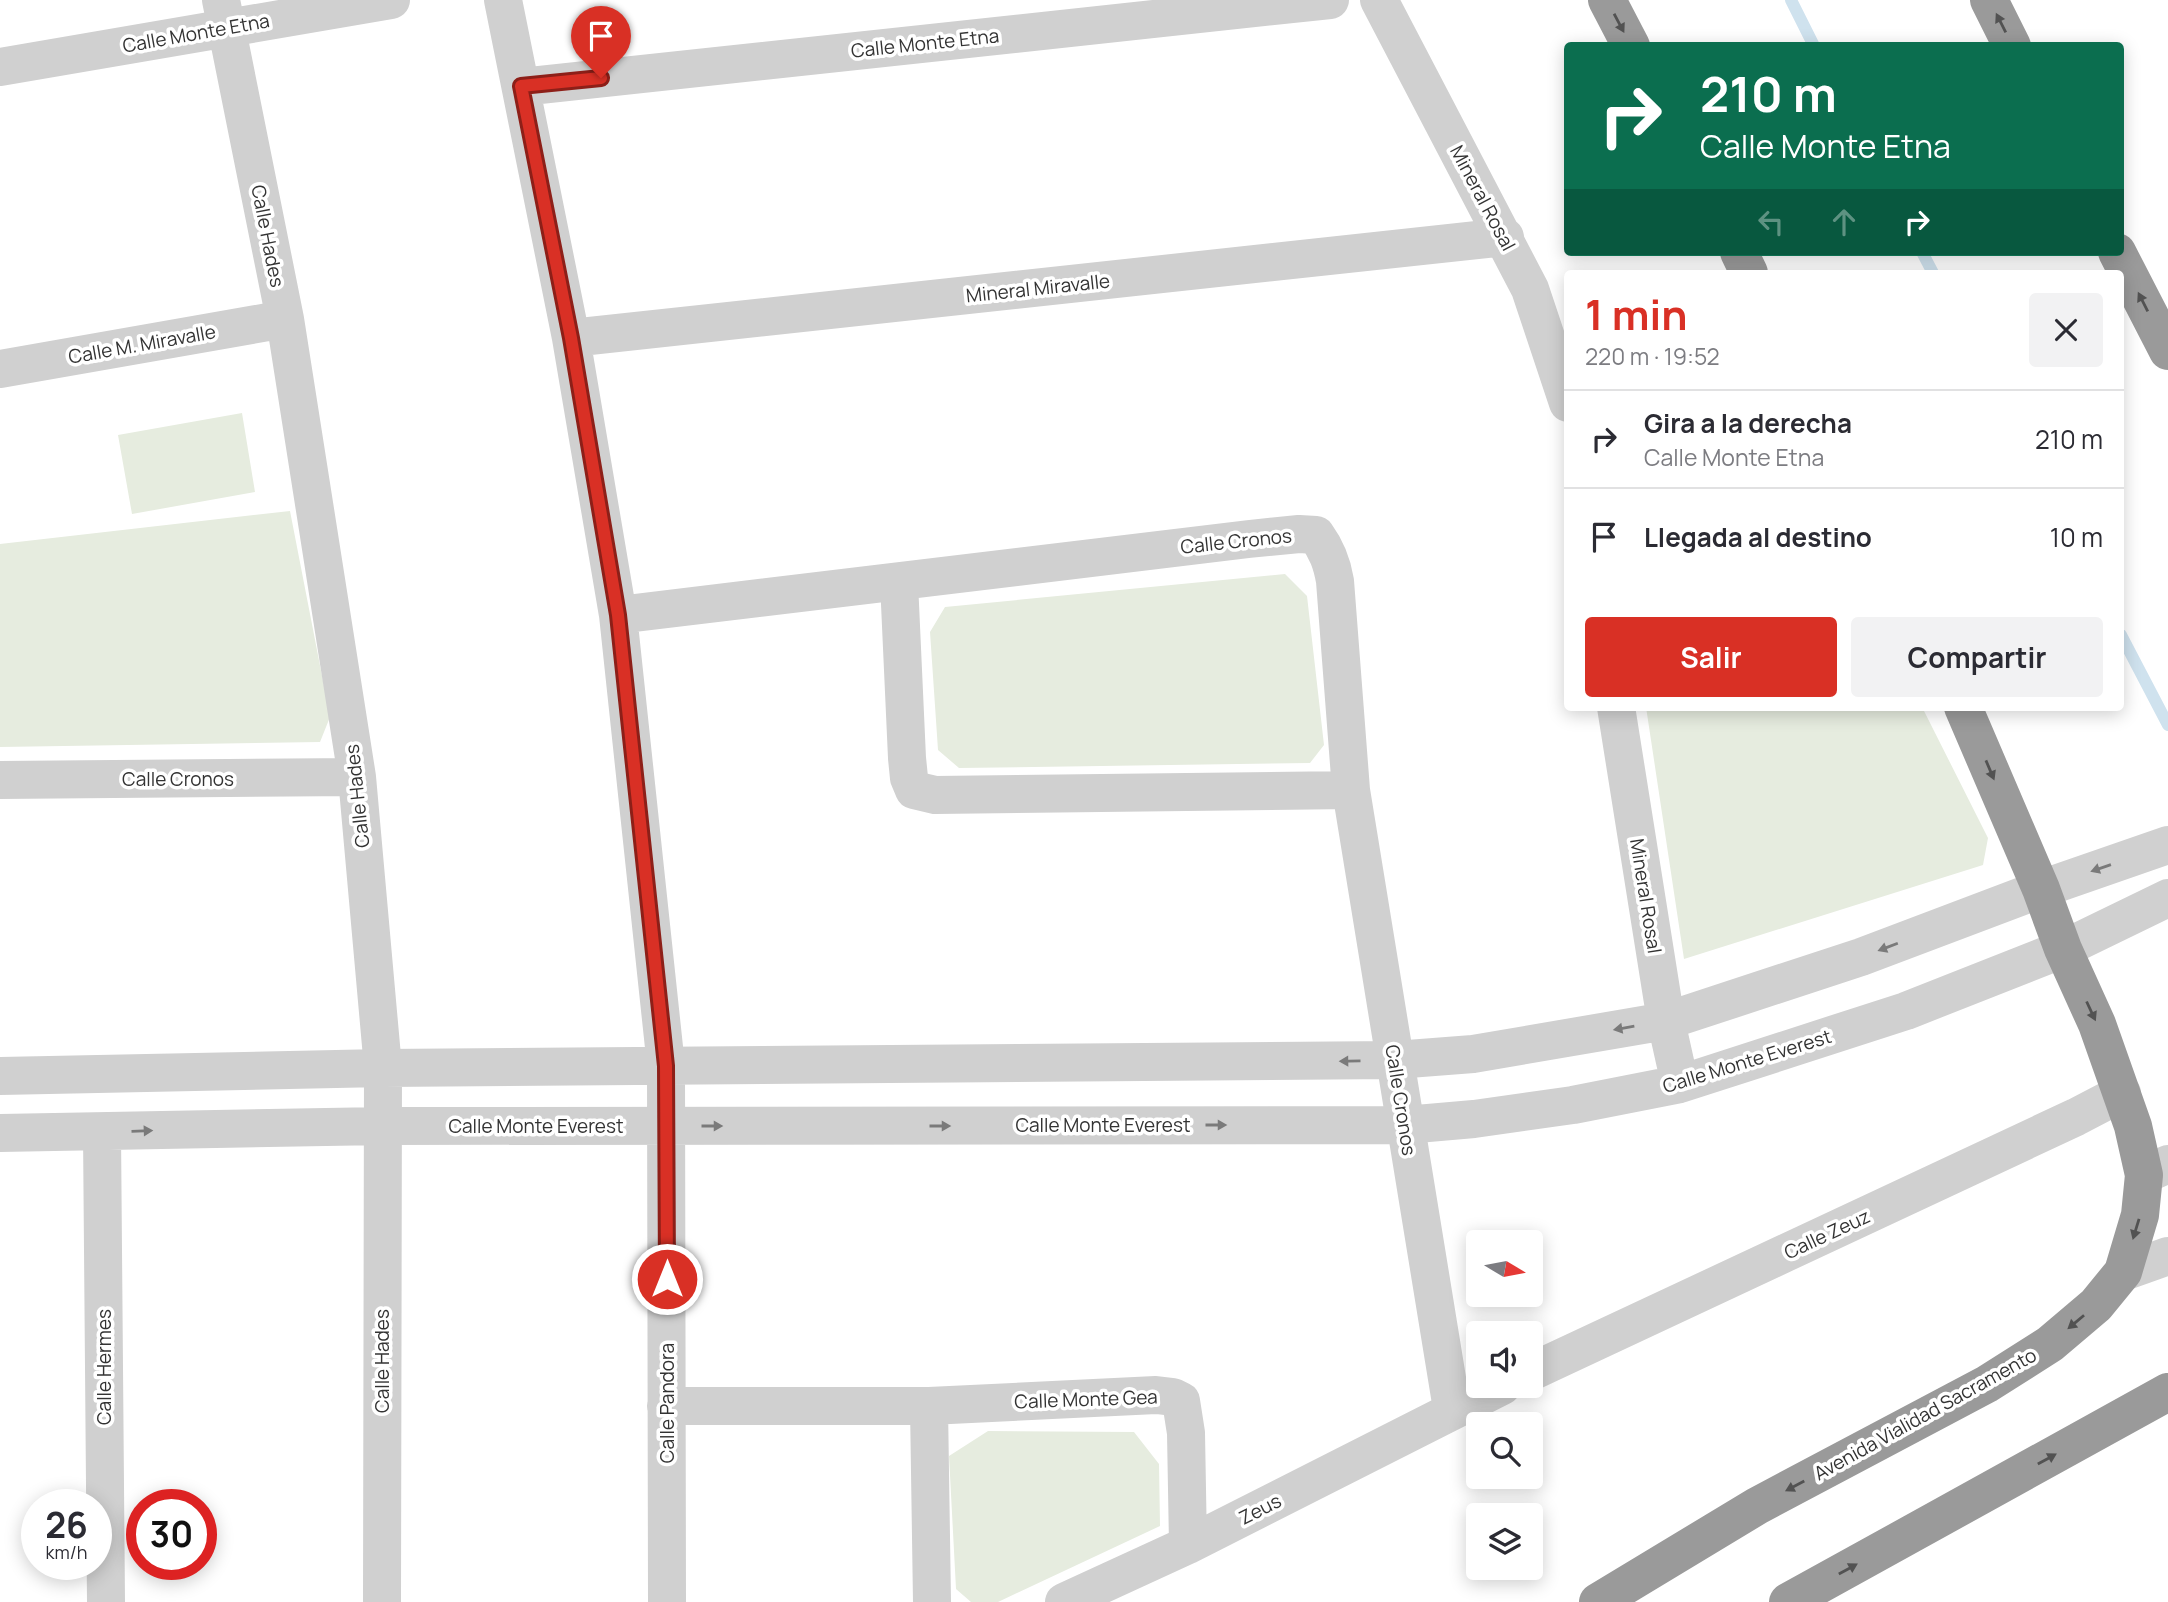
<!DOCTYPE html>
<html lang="es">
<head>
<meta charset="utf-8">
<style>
	:root { --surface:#fff; --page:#f2f2f3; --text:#2b2b33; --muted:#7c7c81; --line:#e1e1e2; --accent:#d93025 }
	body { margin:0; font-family:Manrope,sans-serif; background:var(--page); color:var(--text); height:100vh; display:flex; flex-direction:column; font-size:26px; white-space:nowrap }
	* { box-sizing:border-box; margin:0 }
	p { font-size:23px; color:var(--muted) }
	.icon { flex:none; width:38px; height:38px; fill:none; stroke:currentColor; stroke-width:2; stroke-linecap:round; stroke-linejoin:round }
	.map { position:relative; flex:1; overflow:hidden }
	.side { position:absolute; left:1564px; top:270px; width:560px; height:441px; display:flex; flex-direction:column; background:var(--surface); border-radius:7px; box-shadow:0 4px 18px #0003 }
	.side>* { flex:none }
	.banner { position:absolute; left:1564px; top:42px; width:560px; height:214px; border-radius:7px; box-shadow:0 4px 18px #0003; background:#0b6e4f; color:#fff; overflow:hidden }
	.needle { width:46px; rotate:100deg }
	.controls { position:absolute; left:1466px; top:1230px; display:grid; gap:14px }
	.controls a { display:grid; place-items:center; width:77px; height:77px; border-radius:7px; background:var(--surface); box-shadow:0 4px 18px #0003; font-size:35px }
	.speed { position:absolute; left:21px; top:1489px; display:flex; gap:14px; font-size:35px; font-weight:700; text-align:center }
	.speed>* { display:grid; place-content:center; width:91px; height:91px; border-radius:50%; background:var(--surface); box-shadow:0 4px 18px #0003; line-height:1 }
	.speed small { font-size:18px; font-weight:400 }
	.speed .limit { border:10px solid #d22; background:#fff; color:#111 }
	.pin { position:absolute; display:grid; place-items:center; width:60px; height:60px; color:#fff; margin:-72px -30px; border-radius:50% 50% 50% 0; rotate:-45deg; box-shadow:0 0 7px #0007 }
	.pin .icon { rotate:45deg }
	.me { position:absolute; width:77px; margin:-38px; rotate:0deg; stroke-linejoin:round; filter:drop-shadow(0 0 5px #0008) }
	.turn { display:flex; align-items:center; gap:24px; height:147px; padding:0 21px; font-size:32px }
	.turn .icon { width:91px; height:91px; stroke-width:2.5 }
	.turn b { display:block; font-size:49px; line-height:60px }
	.lanes { display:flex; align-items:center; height:66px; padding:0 21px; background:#0003; justify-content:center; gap:35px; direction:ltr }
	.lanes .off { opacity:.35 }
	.round { display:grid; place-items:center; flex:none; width:74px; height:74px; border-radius:7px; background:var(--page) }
	.headline { display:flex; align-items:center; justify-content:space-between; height:119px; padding:0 21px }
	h1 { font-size:42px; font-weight:700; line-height:52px; color:var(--accent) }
	.cta { display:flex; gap:14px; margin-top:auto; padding:14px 21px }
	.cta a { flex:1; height:80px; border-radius:7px; background:var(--accent); color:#fff; font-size:28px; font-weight:700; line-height:80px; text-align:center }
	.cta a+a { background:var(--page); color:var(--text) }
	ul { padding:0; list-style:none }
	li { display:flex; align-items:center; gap:21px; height:98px; padding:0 21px; border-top:2px solid var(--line) }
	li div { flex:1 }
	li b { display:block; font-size:26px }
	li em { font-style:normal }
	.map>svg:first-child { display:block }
	.green { fill:#e6ecdf }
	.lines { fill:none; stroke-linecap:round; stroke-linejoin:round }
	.stream { stroke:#cfe2ee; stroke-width:12 }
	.minor { stroke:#d0d0d0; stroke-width:38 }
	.highway { stroke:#9a9a9a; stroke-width:38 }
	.oneway { fill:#525252 }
	.oneway2 { fill:#7a7a7a }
	.route-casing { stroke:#8d1f18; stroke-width:18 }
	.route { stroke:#d93025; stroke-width:12 }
	.labels { text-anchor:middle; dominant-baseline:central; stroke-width:7; stroke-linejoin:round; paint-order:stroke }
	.street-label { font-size:19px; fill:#333; stroke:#fff }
</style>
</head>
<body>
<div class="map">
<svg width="2168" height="1602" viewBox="0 0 2168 1602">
	<rect width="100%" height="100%" fill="#fff"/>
	<path class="green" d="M242,413L255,492L132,514L118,435Z
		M290,511L330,717L320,742L0,747V544Z
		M1285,574L1307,596L1324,745L1310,763L959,768L938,750L930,632L945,607Z
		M1646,707H1922L1988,838L1983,865L1684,959Z
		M988,1431L1134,1432L1159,1464L1160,1526L998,1602H971L956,1589L949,1456Z"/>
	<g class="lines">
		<path class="stream" d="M1791,0L1814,46
			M1922,252L1933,273
			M2121,635L2168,725"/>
		<path class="minor" d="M221,0L285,319L357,777L383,1068L382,1602
			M503,0L571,338L618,615L666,1066L667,1602
			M1379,0L1530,289L1568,403
			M0,67L391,0
			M521,87L1330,0
			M571,338L1505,237
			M0,369L285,319
			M899,582L907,758L909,778L914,790L935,795L1351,790
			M618,615L1249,539L1299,534L1316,535C1327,550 1332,563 1335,581L1351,790L1452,1409
			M1616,707L1666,1021L1680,1084
			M0,780L357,777
			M0,1076L383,1068L1395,1060L1473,1054L1666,1021L1861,957L2041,889L2168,845
			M102,1132L106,1602
			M0,1133L383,1126L1405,1125L1474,1119L1573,1105L1680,1084L1906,1011L2063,949L2168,898
			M2144,1175L2168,1164
			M2123,1272L2168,1256
			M1531,1372L2076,1117L2122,1093
			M666,1406H929L1156,1395L1173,1397L1181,1401L1186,1433L1188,1545
			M929,1406L932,1602
			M1064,1602L1188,1545L1502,1386"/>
		<path class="highway" d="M1607,0L1631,46
			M1989,0L2012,46
			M1739,252L1749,273
			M2117,252L2168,351
			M1598,1602L1757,1506L1987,1384L2050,1344L2096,1305L2123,1272L2140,1215L2144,1175L2133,1126L2097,1024L2063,949L2041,889L1963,707
			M1788,1602L2168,1392"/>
	</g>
	<defs><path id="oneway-solid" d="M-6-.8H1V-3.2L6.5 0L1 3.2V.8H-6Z" transform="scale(1.75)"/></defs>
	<g class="oneway">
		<use href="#oneway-solid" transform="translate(1619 23) rotate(62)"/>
		<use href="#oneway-solid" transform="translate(2001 23) rotate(-117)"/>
		<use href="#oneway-solid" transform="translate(2143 302) rotate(-117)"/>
		<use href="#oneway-solid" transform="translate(1990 770) rotate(67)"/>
		<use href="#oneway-solid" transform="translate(2091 1011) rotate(65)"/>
		<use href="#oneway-solid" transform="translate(2136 1229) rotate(107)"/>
		<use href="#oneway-solid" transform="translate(2076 1322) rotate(140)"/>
		<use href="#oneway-solid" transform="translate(2047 1459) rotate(-29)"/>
		<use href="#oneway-solid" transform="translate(1795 1486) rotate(152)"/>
		<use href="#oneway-solid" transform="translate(1848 1569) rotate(-29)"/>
	</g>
	<g class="oneway2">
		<use href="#oneway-solid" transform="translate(2101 868) rotate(161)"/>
		<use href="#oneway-solid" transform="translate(1888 947) rotate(159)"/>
		<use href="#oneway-solid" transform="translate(1624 1028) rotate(170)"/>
		<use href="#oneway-solid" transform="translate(1350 1061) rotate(179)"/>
		<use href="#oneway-solid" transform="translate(1216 1125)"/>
		<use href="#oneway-solid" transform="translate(712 1126)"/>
		<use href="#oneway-solid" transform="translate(940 1126)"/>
		<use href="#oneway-solid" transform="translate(142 1131) rotate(-2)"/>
	</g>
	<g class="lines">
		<g class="route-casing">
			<path id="route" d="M601,78L521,86L571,338L618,615L666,1066L667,1279"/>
		</g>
		<use href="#route" class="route"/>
	</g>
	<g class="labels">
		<g class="street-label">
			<text transform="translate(196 33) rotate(-10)">Calle Monte Etna</text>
			<text transform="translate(925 43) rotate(-6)">Calle Monte Etna</text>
			<text transform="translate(1483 198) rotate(62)">Mineral Rosal</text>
			<text transform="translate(268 236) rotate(79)">Calle Hades</text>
			<text transform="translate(1038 288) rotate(-6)">Mineral Miravalle</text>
			<text transform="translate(142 344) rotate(-10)">Calle M. Miravalle</text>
			<text transform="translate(1236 541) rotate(-6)">Calle Cronos</text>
			<text x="178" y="779">Calle Cronos</text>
			<text transform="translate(357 796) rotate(-96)">Calle Hades</text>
			<text transform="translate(1646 896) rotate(81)">Mineral Rosal</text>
			<text transform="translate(1747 1061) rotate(-17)">Calle Monte Everest</text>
			<text transform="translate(1401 1100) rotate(81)">Calle Cronos</text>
			<text x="1103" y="1125">Calle Monte Everest</text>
			<text x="536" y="1126">Calle Monte Everest</text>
			<text transform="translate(1827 1234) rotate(-25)">Calle Zeuz</text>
			<text transform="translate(382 1361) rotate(-90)">Calle Hades</text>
			<text transform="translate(104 1367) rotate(-90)">Calle Hermes</text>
			<text transform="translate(1086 1399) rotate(-2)">Calle Monte Gea</text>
			<text transform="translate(667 1403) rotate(-90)">Calle Pandora</text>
			<text transform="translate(1925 1414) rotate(-29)">Avenida Vialidad Sacramento</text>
			<text transform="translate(1260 1509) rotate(-27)">Zeus</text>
		</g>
	</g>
</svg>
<div class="controls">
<a><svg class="needle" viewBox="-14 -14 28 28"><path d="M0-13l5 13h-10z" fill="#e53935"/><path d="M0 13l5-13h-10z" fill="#7c7c81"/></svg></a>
<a><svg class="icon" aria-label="sound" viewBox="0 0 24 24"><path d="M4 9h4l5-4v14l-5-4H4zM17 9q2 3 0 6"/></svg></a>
<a><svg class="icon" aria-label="search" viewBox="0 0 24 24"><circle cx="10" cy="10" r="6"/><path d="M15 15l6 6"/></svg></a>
<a><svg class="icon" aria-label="layers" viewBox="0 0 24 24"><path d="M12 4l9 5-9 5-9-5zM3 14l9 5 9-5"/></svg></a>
</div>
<div class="speed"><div>26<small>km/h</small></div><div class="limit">30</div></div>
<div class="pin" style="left:601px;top:78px;background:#d93025"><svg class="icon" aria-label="arrive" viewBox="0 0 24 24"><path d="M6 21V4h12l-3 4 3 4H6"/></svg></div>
<svg class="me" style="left:667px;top:1279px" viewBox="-20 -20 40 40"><circle r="17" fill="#d93025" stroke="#fff" stroke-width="3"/><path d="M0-11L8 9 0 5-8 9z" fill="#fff"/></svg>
<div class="banner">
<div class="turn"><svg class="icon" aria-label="right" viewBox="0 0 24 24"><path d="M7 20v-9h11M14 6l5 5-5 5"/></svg><div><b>210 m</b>Calle Monte Etna</div></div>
<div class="lanes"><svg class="icon off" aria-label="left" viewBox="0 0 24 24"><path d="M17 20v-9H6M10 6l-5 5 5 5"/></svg><svg class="icon off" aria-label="ahead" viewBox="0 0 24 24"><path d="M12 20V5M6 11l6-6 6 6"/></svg><svg class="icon" aria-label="right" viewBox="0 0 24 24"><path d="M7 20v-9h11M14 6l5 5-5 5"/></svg></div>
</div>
<section class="side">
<div class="headline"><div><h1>1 min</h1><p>220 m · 19:52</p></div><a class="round"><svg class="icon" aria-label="close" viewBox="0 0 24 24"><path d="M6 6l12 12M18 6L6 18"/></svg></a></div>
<ul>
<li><svg class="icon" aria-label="right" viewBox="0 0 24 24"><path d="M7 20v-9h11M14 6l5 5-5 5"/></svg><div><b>Gira a la derecha</b><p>Calle Monte Etna</p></div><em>210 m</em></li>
<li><svg class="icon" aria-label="arrive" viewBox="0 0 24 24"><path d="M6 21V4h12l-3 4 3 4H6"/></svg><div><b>Llegada al destino</b></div><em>10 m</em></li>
</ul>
<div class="cta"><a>Salir</a><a>Compartir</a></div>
</section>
</div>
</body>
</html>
